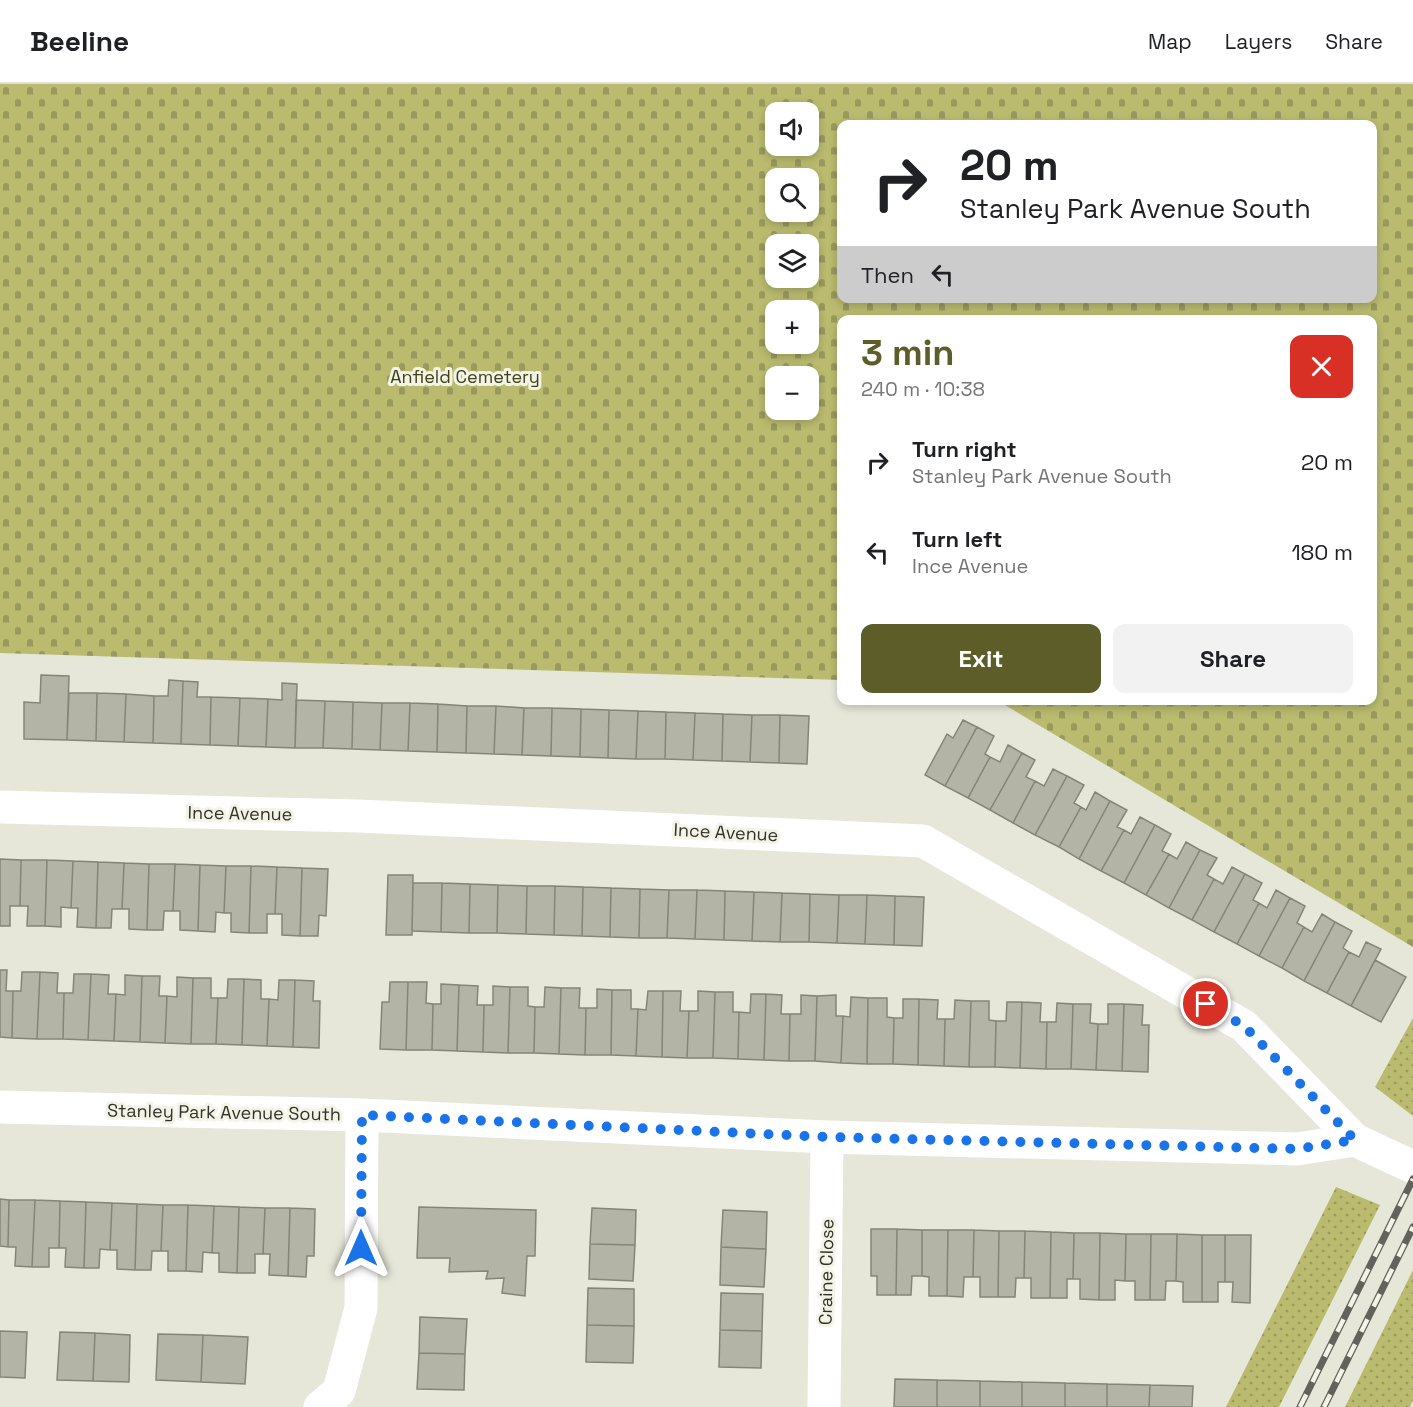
<!DOCTYPE html>
<html lang="en">
<head>
<meta charset="utf-8">
<style>
	:root { --surface:#fff; --page:#f2f2f2; --text:#202124; --muted:#757577; --line:#e0e0e0; --accent:#5c5d29 }
	body { margin:0; font-family:"Space Grotesk",sans-serif; background:var(--page); color:var(--text); height:100vh; display:flex; flex-direction:column; font-size:22px; white-space:nowrap }
	* { box-sizing:border-box; margin:0 }
	p { font-size:20px; color:var(--muted) }
	.icon { flex:none; width:33px; height:33px; fill:none; stroke:currentColor; stroke-width:2; stroke-linecap:round; stroke-linejoin:round }
	.map { position:relative; flex:1; overflow:hidden }
	.panel { position:absolute; left:837px; top:231px; width:540px; height:390px; display:flex; flex-direction:column; background:var(--surface); border-radius:12px; box-shadow:0 3px 9px #0003 }
	.panel>* { flex:none }
	.banner { position:absolute; left:837px; top:36px; width:540px; height:183px; border-radius:12px; box-shadow:0 3px 9px #0003; background:#fff; color:var(--text); overflow:hidden }
	.tools { position:absolute; left:765px; top:18px; display:grid; gap:12px }
	.tools a { display:grid; place-items:center; width:54px; height:54px; border-radius:12px; background:var(--surface); box-shadow:0 3px 9px #0003; font-size:30px }
	.pin { position:absolute; display:grid; place-items:center; width:51px; height:51px; color:#fff; margin:-26px; border:3px solid #fff; border-radius:50%; box-shadow:0 2px 6px #0007 }
	.me { position:absolute; width:66px; margin:-33px; rotate:0deg; stroke-linejoin:round; filter:drop-shadow(0 0 4px #0008) }
	.turn { display:flex; align-items:center; gap:21px; height:126px; padding:0 24px; font-size:27px }
	.turn .icon { width:78px; height:78px; stroke-width:2.5 }
	.turn b { display:block; font-size:42px; line-height:51px }
	.then { display:flex; align-items:center; height:57px; padding:0 24px; background:#0003; gap:12px; font-size:22px }
	.round { display:grid; place-items:center; flex:none; width:63px; height:63px; border-radius:12px; background:var(--page) }
	.headline { display:flex; align-items:center; justify-content:space-between; height:102px; padding:0 24px }
	h1 { font-size:36px; font-weight:600; line-height:45px; color:var(--accent) }
	.primary-button { display:flex; gap:12px; margin-top:auto; padding:12px 24px }
	.primary-button a { flex:1; height:69px; border-radius:12px; background:var(--accent); color:#fff; font-size:24px; font-weight:600; line-height:69px; text-align:center }
	.primary-button a+a { background:var(--page); color:var(--text) }
	ul { padding:0; list-style:none }
	li { display:flex; align-items:center; gap:18px; height:90px; padding:0 24px }
	li div { flex:1 }
	li b { display:block; font-size:22px }
	li em { font-style:normal }
	header { display:flex; align-items:center; gap:36px; box-sizing:border-box; height:84px; padding:0 30px; background:var(--surface); border-bottom:2px solid var(--line) }
	header strong { font-size:28px }
	nav { display:flex; gap:33px; margin-inline-start:auto; font-size:21px }
	.map>svg:first-child { display:block }
	.grass { fill:url(#grass-dots) }
	.cemetery { fill:url(#cemetery-stones); fill-rule:evenodd }
	.building { fill:#b3b4a6; stroke:#848578; stroke-width:1.5 }
	.lines { fill:none; stroke-linecap:round; stroke-linejoin:round }
	.minor { stroke:#fff; stroke-width:33 }
	.rail-casing { stroke:#63635c; stroke-width:7 }
	.rail { stroke:#f3f4e6; stroke-width:4.5; stroke-dasharray:14; stroke-linecap:butt }
	.route { stroke:#1a73e8; stroke-width:10; stroke-dasharray:0 18 }
	.labels { text-anchor:middle; dominant-baseline:central; stroke-width:6; stroke-linejoin:round; paint-order:stroke }
	.park-label { font-size:18px; fill:#404118; stroke:#f3f4e6 }
	.street-label { font-size:18px; fill:#32322d; stroke:#f3f4e6 }
</style>
</head>
<body>
<header>
<strong>Beeline</strong>
<nav><a>Map</a><a>Layers</a><a>Share</a></nav>
</header>
<div class="map">
<svg width="1413" height="1323" viewBox="0 0 1413 1323">
	<defs>
		<pattern id="grass-dots" width="8" height="8" patternUnits="userSpaceOnUse" patternTransform="scale(1.5)"><rect width="8" height="8" fill="#babb6f"/><path d="M2 2h.1M6 6h.1" fill="none" stroke="#98995c" stroke-width="1.8" stroke-linecap="round"/></pattern>
		<pattern id="cemetery-stones" width="16" height="16" patternUnits="userSpaceOnUse" patternTransform="scale(1.5)"><rect width="16" height="16" fill="#babb6f"/><path d="M2 7V4a2 2 0 0 1 4 0v3zM10 15v-3a2 2 0 0 1 4 0v3z" fill="#98995c"/></pattern>
	</defs>
	<rect width="100%" height="100%" fill="#e6e7d9"/>
	<path class="grass" d="M1413,934V1032L1375,1003Z
		M1336,1103L1380,1121L1279,1323H1226Z
		M1413,1186V1316L1410,1323H1345Z"/>
	<path class="cemetery" d="M0,0H1413V863L998,617L1372,616V236H842L841,596L0,569ZM776,28H808V62H776ZM842,40H1372V214H842ZM776,94H808V128H776ZM776,160H808V194H776ZM776,226H808V260H776ZM776,292H808V326H776Z"/>
	<path class="building" d="M41,591L69,592L67,656L24,655V618L40,619Z
		M169,596L183,597L181,660L153,659L154,612H168Z
		M183,597L198,598L197,613H211L210,661L181,660Z
		M282,599L297,600L295,664L266,663L268,615L282,616Z
		M69,609H97L96,657L67,656Z
		M97,609L126,610L124,658L96,657Z
		M126,610L154,612L153,659L124,658Z
		M211,613L240,614L238,662L210,661Z
		M240,614L268,615L266,663L238,662Z
		M296,616L325,617L323,664H295Z
		M325,617L353,618L352,665L323,664Z
		M353,618L382,619L380,666L352,665Z
		M382,619H410L408,667L380,666Z
		M410,619L438,620L437,668L408,667Z
		M438,620L467,622L466,669L437,668Z
		M467,622H496L494,670L466,669Z
		M496,622L524,624L522,671L494,670Z
		M524,624H552L551,672L522,671Z
		M552,624L581,625L580,673L551,672Z
		M581,625L609,626L608,674L580,673Z
		M609,626L638,627L636,675L608,674Z
		M638,627L666,628L665,675H636Z
		M666,628L695,629L693,676L665,675Z
		M695,629L723,630L722,677L693,676Z
		M723,630L752,631L750,678L722,677Z
		M752,631H780L779,679L750,678Z
		M780,631L809,632L807,680L779,679Z
		M963,636L977,643L945,702L925,691L947,650L953,654Z
		M977,643L994,652L985,670L990,673L968,714L945,702Z
		M1008,661L1022,669L990,726L968,714L990,673L1000,678Z
		M1022,669L1035,676L1026,693L1035,697L1013,739L990,726Z
		M1053,685L1067,692L1035,751L1013,739L1035,697L1044,702Z
		M1067,692L1084,701L1074,719L1081,723L1059,763L1035,751Z
		M1095,708L1110,717L1079,775L1059,763L1081,723L1086,726Z
		M1110,717L1127,726L1117,743L1124,746L1101,787L1079,775Z
		M1140,733L1155,741L1124,799L1101,787L1124,746L1131,750Z
		M1155,741L1171,750L1162,767L1169,770L1146,811L1124,799Z
		M1186,758L1200,766L1169,824L1146,811L1169,770L1177,775Z
		M1200,766L1217,774L1207,791L1214,795L1192,836L1169,824Z
		M0,775L21,776L20,822H10V842H0Z
		M21,776H47L45,842H27L28,822H20Z
		M47,776L73,777L71,824L61,823V843L45,842Z
		M73,777L98,778L96,844L77,843L78,824H71Z
		M98,778L124,779L122,825H112L111,844H96Z
		M124,779L149,780L147,846L129,845V825H122Z
		M149,780H175L173,827H164L163,846H147Z
		M175,780L200,781L198,847L180,846V827H173Z
		M200,781L226,782L224,829L216,828L215,848L198,847Z
		M226,782H251L249,849L231,848V829H224Z
		M251,782L277,783L275,830H267V849H249Z
		M277,783L302,784L300,852L282,851V830H275Z
		M1232,783L1245,790L1214,848L1192,836L1214,795L1223,800Z
		M302,784L328,785L326,832L319,831L318,852H300Z
		M1245,790L1262,799L1253,816L1259,819L1237,860L1214,848Z
		M388,791H413L412,851H386Z
		M413,799H442L441,848L412,847Z
		M442,799L470,800L469,849L441,848Z
		M470,800L498,801L497,849H469Z
		M498,801L527,802L526,850L497,849Z
		M527,802H555L554,851L526,850Z
		M555,802L583,803L582,852L554,851Z
		M583,803L611,804L610,853L582,852Z
		M611,804L640,805L639,854L610,853Z
		M640,805L669,806L667,854H639Z
		M669,806H697L695,855L667,854Z
		M697,806L725,807L724,856L695,855Z
		M1276,806L1290,814L1259,872L1237,860L1259,819L1267,824Z
		M725,807L754,808L752,857L724,856Z
		M754,808L782,809L780,858L752,857Z
		M782,809L810,810L809,858H780Z
		M810,810L839,811L837,859L809,858Z
		M839,811H867L865,860L837,859Z
		M867,811L895,812L894,861L865,860Z
		M895,812L924,813L922,862L894,861Z
		M1290,814L1305,822L1297,839L1304,843L1282,884L1259,872Z
		M1322,830L1335,838L1304,897L1282,884L1304,843L1312,848Z
		M1335,838L1352,847L1343,864L1349,868L1327,909L1304,897Z
		M1366,858L1381,865L1351,922L1327,909L1349,868L1359,873Z
		M1375,876L1406,893L1381,938L1351,922Z
		M0,886H7L6,907H13L12,954L0,953Z
		M22,888H40L37,955L12,954L13,907H21Z
		M40,888L58,889L57,909H64L63,955H37Z
		M74,890H91L88,956L63,955L64,909H73Z
		M91,890L109,891L108,910H116L114,957L88,956Z
		M125,891L142,892L140,958L114,957L116,910L125,911Z
		M142,892H160L159,912H167L165,959L140,958Z
		M177,893L193,894L191,960L165,959L167,912L177,913Z
		M193,894H211V914H218L216,960H191Z
		M228,895H244L242,961L216,960L218,914H227Z
		M244,895L261,896V915H269L267,962L242,961Z
		M279,896H295L293,963L267,962L269,915L278,916Z
		M295,896L314,897L313,917H320L319,964L293,963Z
		M390,898H408L406,966L380,965L382,918H389Z
		M408,898H427L426,919L433,920L432,966H406Z
		M441,900L459,901L457,967L432,966L433,920H441Z
		M459,901L478,902L477,921H484L483,968L457,967Z
		M493,902L510,903L508,969L483,968L484,921H493Z
		M510,903H528V922L535,923L534,969H508Z
		M545,903L561,904L559,970L534,969L535,923H544Z
		M561,904H580L579,924H586L585,971L559,970Z
		M597,905L612,906L611,971H585L586,924H597Z
		M612,906H631V925H638L636,972L611,971Z
		M648,907H663L662,973L636,972L638,925L646,926Z
		M663,907H681L680,927H689L687,974L662,973Z
		M698,907L715,908L713,974H687L689,927H698Z
		M715,908H733V928H739L738,975L713,974Z
		M751,910H766L764,976L738,975L739,928L750,929Z
		M766,910L782,911L781,930H790L789,977L764,976Z
		M801,911L817,912L815,977H789L790,930H801Z
		M836,911V932H843L841,979L815,977L817,912Z
		M851,913L868,914L867,980L841,979L843,932L850,933Z
		M868,914H887V933L894,934L893,980H867Z
		M903,915H919L918,981L893,980L894,934H903Z
		M919,915L938,916L937,935H945L944,982L918,981Z
		M955,916L971,917L969,983L944,982L945,935H954Z
		M971,917H989V936L996,937L995,983H969Z
		M1007,918H1022L1020,984L995,983L996,937H1006Z
		M1022,918L1041,919L1040,938H1047L1046,985L1020,984Z
		M1057,919L1073,920L1071,985H1046L1047,938H1056Z
		M1073,920H1091L1090,939L1098,940L1096,986L1071,985Z
		M1108,920H1124L1122,987L1096,986L1098,940H1108Z
		M1124,920L1143,921L1142,941H1149L1148,988L1122,987Z
		M0,1115L9,1116L8,1163L0,1162Z
		M9,1116H35L32,1183L15,1182L16,1163H8Z
		M35,1116L60,1117L59,1164H49V1183H32Z
		M60,1117L86,1118L84,1184L65,1183L66,1164H59Z
		M86,1118L112,1119L110,1166L100,1165L99,1184H84Z
		M112,1119L137,1120L135,1186L117,1185V1166H110Z
		M137,1120L163,1121L161,1167H152L151,1186H135Z
		M163,1121H188L186,1187H168V1167H161Z
		M188,1121L214,1122L212,1169L203,1168L202,1188L186,1187Z
		M214,1122L239,1123L237,1189L219,1188V1169H212Z
		M239,1123L265,1124L263,1170H255V1189H237Z
		M419,1123L536,1126L535,1172H527L525,1212L502,1209L504,1194L486,1195L488,1187L449,1188L450,1174H417Z
		M265,1124H290L288,1192L269,1191L270,1170H263Z
		M290,1124L315,1125L314,1172H307L306,1193L288,1192Z
		M592,1124L636,1126L635,1161L590,1160Z
		M723,1126L767,1128L766,1165L721,1163Z
		M871,1145H897L896,1211H877V1192H871Z
		M897,1145L922,1146V1192H912L911,1211H896Z
		M922,1146H948L947,1212H929V1193L922,1192Z
		M948,1146H974L973,1193H964L963,1213L947,1212Z
		M974,1146L999,1147L998,1213H980V1193H973Z
		M999,1147H1025L1024,1194H1016L1015,1213H998Z
		M1025,1147L1051,1148L1050,1214H1031V1194H1024Z
		M1051,1148L1074,1149L1073,1195H1067V1214H1050Z
		M1074,1149H1100L1099,1216L1080,1215V1195H1073Z
		M1100,1149L1126,1150L1125,1197L1115,1196V1216H1099Z
		M1126,1150H1151L1150,1216H1135V1197H1125Z
		M1151,1150H1177L1176,1197H1166L1165,1216H1150Z
		M1177,1150L1202,1151V1218H1183V1198L1176,1197Z
		M1202,1151H1225V1198H1218V1218H1202Z
		M1225,1151H1251L1250,1219L1232,1218L1233,1198H1225Z
		M590,1160L635,1161L633,1197L589,1195Z
		M721,1163L766,1165L764,1203L720,1201Z
		M588,1204L634,1205V1242L587,1241Z
		M721,1209L763,1210L762,1247L720,1246Z
		M420,1233L467,1235L465,1270L419,1269Z
		M587,1241L634,1242L633,1279L586,1278Z
		M720,1246L762,1247L761,1284L719,1283Z
		M0,1247L27,1248L25,1294L0,1293Z
		M60,1248L95,1249L93,1297L57,1296Z
		M95,1249L130,1251L129,1298L93,1297Z
		M158,1250L203,1251L201,1298L156,1296Z
		M203,1251L248,1253L245,1300L201,1298Z
		M419,1269L465,1270L464,1306L417,1305Z
		M895,1295L937,1296V1323H894Z
		M937,1296L980,1297V1323H937Z
		M980,1297L1022,1298V1323H980Z
		M1022,1298L1065,1299V1323H1022Z
		M1065,1299L1107,1300V1323H1065Z
		M1107,1300L1150,1301L1149,1323H1107Z
		M1150,1301L1193,1302L1192,1323H1149Z"/>
	<g class="lines">
		<path class="minor" d="M0,723L358,732L923,757L1244,942L1355,1056
			M0,1023L362,1031L827,1053L1297,1065L1355,1056L1413,1083
			M320,1323L339,1307L361,1224L362,1031
			M824,1323L827,1053"/>
		<g class="rail-casing">
			<path id="rail" d="M1300,1323L1413,1095
				M1324,1323L1413,1143"/>
		</g>
		<use href="#rail" class="rail"/>
	</g>
	<g class="lines">
		<path class="route" d="M361,1164L362,1031L827,1053L1297,1065L1355,1056L1244,942L1206,920"/>
	</g>
	<g class="labels">
		<g class="park-label">
			<text x="465" y="292">Anfield Cemetery</text>
		</g>
		<g class="street-label">
			<text transform="translate(240 729) rotate(1)">Ince Avenue</text>
			<text transform="translate(726 748) rotate(3)">Ince Avenue</text>
			<text transform="translate(224 1028) rotate(1)">Stanley Park Avenue South</text>
			<text transform="translate(826 1188) rotate(-89)">Craine Close</text>
		</g>
	</g>
</svg>
<div class="tools">
<a><svg class="icon" aria-label="sound" viewBox="0 0 24 24"><path d="M4 9h4l5-4v14l-5-4H4zM17 9q2 3 0 6"/></svg></a>
<a><svg class="icon" aria-label="search" viewBox="0 0 24 24"><circle cx="10" cy="10" r="6"/><path d="M15 15l6 6"/></svg></a>
<a><svg class="icon" aria-label="layers" viewBox="0 0 24 24"><path d="M12 4l9 5-9 5-9-5zM3 14l9 5 9-5"/></svg></a>
<a>+</a>
<a>−</a>
</div>
<div class="pin" style="left:1206px;top:920px;background:#d93025"><svg class="icon" aria-label="arrive" viewBox="0 0 24 24"><path d="M6 21V4h12l-3 4 3 4H6"/></svg></div>
<svg class="me" style="left:361px;top:1164px" viewBox="-20 -20 40 40"><path d="M0-17L14 15 0 8-14 15z" fill="#1a73e8" stroke="#fff" stroke-width="4"/></svg>
<div class="banner">
<div class="turn"><svg class="icon" aria-label="right" viewBox="0 0 24 24"><path d="M7 20v-9h11M14 6l5 5-5 5"/></svg><div><b>20 m</b>Stanley Park Avenue South</div></div>
<div class="then">Then<svg class="icon" aria-label="left" viewBox="0 0 24 24"><path d="M17 20v-9H6M10 6l-5 5 5 5"/></svg></div>
</div>
<section class="panel">
<div class="headline"><div><h1>3 min</h1><p>240 m · 10:38</p></div><a class="round" style="background:#d93025;color:#fff"><svg class="icon" aria-label="close" viewBox="0 0 24 24"><path d="M6 6l12 12M18 6L6 18"/></svg></a></div>
<ul>
<li><svg class="icon" aria-label="right" viewBox="0 0 24 24"><path d="M7 20v-9h11M14 6l5 5-5 5"/></svg><div><b>Turn right</b><p>Stanley Park Avenue South</p></div><em>20 m</em></li>
<li><svg class="icon" aria-label="left" viewBox="0 0 24 24"><path d="M17 20v-9H6M10 6l-5 5 5 5"/></svg><div><b>Turn left</b><p>Ince Avenue</p></div><em>180 m</em></li>
</ul>
<div class="primary-button"><a>Exit</a><a>Share</a></div>
</section>
</div>
</body>
</html>
